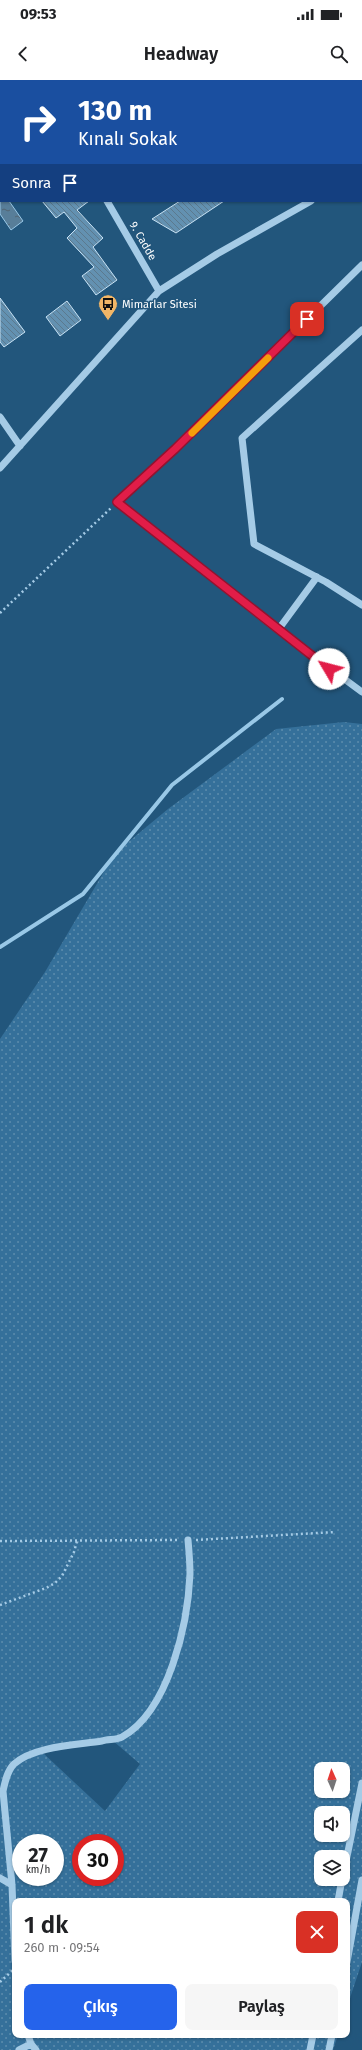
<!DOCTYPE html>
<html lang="tr">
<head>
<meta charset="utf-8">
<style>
	:root { --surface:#fff; --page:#f6f6f6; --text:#202124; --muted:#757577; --accent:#2563eb }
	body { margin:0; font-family:"Fira Sans",sans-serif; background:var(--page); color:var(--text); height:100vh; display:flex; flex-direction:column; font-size:15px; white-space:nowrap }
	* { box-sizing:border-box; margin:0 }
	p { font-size:13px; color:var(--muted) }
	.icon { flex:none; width:22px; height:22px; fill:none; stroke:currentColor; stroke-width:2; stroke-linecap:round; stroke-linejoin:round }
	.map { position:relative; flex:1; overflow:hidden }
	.sheet { position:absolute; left:12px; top:1818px; width:338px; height:140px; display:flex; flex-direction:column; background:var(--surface); border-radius:8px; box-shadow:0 1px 3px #0004 }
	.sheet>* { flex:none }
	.top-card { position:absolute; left:0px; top:0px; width:362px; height:122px; box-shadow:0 1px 3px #0004; background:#1a4fa0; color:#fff; overflow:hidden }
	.needle { width:26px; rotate:357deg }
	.buttons { position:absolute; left:314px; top:1682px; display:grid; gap:8px }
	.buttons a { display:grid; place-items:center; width:36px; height:36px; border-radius:8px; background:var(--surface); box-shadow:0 1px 3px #0004; font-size:20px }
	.speed { position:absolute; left:12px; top:1754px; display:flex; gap:8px; font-size:20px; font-weight:700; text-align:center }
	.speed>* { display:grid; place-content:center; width:52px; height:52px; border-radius:50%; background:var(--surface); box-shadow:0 1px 3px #0004; line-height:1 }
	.speed small { font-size:10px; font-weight:400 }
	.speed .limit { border:6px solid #d22; background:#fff; color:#111 }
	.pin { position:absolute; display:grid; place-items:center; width:34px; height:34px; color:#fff; margin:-17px; border-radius:8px; box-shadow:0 2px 6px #0006 }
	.me { position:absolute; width:44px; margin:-22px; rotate:307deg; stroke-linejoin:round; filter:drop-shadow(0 0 3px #0008) }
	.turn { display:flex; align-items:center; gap:14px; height:84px; padding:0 12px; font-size:18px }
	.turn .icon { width:52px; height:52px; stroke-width:2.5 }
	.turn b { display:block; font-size:28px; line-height:34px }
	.then { display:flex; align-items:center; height:38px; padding:0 12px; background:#0003; gap:8px; font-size:15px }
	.round { display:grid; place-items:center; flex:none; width:42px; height:42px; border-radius:8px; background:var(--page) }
	.overview { display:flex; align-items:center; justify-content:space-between; height:68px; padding:0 12px }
	h1 { font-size:24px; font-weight:600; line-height:30px }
	.primary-button { display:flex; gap:8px; margin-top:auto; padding:8px 12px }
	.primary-button a { flex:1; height:46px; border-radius:8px; background:var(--accent); color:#fff; font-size:16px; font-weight:600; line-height:46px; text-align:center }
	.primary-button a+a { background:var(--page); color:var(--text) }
	.status { display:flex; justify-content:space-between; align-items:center; height:28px; padding:0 20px; background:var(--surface); direction:ltr }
	.status svg { height:11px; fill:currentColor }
	header { display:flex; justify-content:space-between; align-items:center; height:52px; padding:0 12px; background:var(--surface); font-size:18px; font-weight:600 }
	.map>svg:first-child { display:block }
	.grass { fill:url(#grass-dots); fill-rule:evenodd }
	.water { fill:url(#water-ripples); stroke:#99c8e7 }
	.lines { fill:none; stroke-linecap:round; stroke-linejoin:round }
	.stream { stroke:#99c8e7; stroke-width:4 }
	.building { fill:url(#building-back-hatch); stroke:#c8e2f4 }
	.path { stroke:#a5cbe6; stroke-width:2.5; stroke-dasharray:2 3; stroke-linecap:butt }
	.minor { stroke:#a5cbe6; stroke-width:7 }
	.route-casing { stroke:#92132f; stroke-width:10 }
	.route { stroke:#e11d48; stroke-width:7 }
	.slow { stroke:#f59e0b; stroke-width:7 }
	.labels { text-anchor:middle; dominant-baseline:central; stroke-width:3; stroke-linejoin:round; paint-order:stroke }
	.street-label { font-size:11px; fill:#fff; stroke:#22567c }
	.poi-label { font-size:11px; fill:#fff; stroke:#22567c; text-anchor:start }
</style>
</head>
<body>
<div class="status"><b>09:53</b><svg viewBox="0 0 49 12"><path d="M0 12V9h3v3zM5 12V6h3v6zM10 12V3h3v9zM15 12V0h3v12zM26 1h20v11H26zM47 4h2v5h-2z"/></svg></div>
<header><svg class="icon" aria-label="back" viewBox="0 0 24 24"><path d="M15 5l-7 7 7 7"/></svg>Headway<svg class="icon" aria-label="search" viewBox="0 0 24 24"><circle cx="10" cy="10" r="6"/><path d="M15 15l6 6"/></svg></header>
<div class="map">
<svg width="362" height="1970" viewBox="0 0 362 1970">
	<defs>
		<pattern id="grass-dots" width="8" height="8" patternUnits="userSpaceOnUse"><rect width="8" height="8" fill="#35709a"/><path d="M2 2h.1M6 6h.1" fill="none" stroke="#5d8dae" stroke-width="1.8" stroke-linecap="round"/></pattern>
		<pattern id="water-ripples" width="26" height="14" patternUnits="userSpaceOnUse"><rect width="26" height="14" fill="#587e99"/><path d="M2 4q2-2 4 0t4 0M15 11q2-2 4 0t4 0" fill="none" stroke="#526572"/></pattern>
		<pattern id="building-back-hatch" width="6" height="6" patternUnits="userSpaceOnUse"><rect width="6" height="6" fill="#6391b1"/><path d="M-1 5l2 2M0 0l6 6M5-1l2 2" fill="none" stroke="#5b798e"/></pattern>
	</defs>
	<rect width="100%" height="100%" fill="#22567c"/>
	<path class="grass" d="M344,642L362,644V1882L347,1927V1821H15V1955H338L333,1970H0V959L45,892L115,773L168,729L276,649ZM112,1660L140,1684L105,1731L43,1673ZM321,1689H343V1711H321ZM321,1733H343V1755H321ZM21,1763H55V1797H21ZM81,1763H115V1797H81ZM321,1777H343V1799H321Z"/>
	<path class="water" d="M0,110L1,121H9L23,141L11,150L0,134Z"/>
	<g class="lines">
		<path class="stream" d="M0,867L83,814L172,705L282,619"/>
	</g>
	<path class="building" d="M42,121H89L77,130L103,158L93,167L117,200L96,215L82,196L94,187L67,158L77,148L64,132L56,138Z
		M180,121H224L176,153L152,139Z
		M0,218L25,252L4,267L0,262Z
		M67,221L81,240L60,256L46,237Z"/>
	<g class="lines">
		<path class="path" d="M0,533L111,428
			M196,1460L335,1452
			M0,1461L179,1460
			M0,1525L46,1508L55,1503L62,1496L74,1472L77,1461
			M0,1902L13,1890"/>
		<path class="minor" d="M37,0L38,1
			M244,0L245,1
			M361,92L362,91
			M107,121L159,211
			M362,185L175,369L117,422L278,550L362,612
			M362,250L242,358L254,464L326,502L362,525
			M0,337L20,366
			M0,388L159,211L217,174L311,121
			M278,550L317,497
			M343,1796L362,1703
			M0,1798L12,1805
			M338,1821L342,1799
			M15,1881L12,1805L3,1711C5,1702 7,1691 14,1684C34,1666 77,1665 102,1661C108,1659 117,1660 122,1657C169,1631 188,1543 190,1494C190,1483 189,1471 188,1460
			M347,1882L362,1800
			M28,1955L31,1964L36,1970
			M19,1970L31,1964
			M310,1970L313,1955
			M329,1970L332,1955"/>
	</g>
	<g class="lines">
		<g class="route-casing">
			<path id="route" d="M307,239L175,369L117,422L329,589"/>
		</g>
		<use href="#route" class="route"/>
		<path class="slow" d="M192,353L268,278"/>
	</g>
	<defs>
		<g id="bus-pin" transform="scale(1)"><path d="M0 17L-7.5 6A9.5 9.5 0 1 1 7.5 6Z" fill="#f1b667" stroke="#22567c"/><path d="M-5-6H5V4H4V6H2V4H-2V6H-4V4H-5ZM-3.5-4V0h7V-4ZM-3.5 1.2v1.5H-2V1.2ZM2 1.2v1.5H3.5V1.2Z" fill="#111"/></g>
	</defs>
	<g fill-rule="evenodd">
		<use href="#bus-pin" x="108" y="224"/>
	</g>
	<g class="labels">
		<g class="street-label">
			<text transform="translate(143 161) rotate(60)">9. Cadde</text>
		</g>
		<g class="poi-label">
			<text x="122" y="224">Mimarlar Sitesi</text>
		</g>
	</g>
</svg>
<div class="buttons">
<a><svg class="needle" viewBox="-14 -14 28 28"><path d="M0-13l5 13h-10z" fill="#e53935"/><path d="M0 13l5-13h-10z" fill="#757577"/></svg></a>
<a><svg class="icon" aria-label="sound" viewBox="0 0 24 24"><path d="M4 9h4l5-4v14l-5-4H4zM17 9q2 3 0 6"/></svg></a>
<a><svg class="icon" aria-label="layers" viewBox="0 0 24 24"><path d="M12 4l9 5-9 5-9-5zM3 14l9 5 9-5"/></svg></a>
</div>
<div class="speed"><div>27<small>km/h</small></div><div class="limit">30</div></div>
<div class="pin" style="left:307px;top:239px;background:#d93025"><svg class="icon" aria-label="arrive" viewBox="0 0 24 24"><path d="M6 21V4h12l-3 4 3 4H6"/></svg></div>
<svg class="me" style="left:329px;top:589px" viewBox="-20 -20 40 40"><circle r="19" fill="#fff"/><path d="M0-13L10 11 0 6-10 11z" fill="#e11d48"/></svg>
<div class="top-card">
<div class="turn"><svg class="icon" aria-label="right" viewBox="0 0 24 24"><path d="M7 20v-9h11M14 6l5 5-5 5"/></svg><div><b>130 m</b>Kınalı Sokak</div></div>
<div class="then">Sonra<svg class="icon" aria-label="arrive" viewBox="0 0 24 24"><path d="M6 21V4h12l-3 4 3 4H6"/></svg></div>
</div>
<section class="sheet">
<div class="overview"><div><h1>1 dk</h1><p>260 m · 09:54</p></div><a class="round" style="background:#d93025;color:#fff"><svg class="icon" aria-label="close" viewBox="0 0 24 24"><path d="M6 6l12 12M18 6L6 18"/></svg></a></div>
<div class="primary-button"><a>Çıkış</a><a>Paylaş</a></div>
</section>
</div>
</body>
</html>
